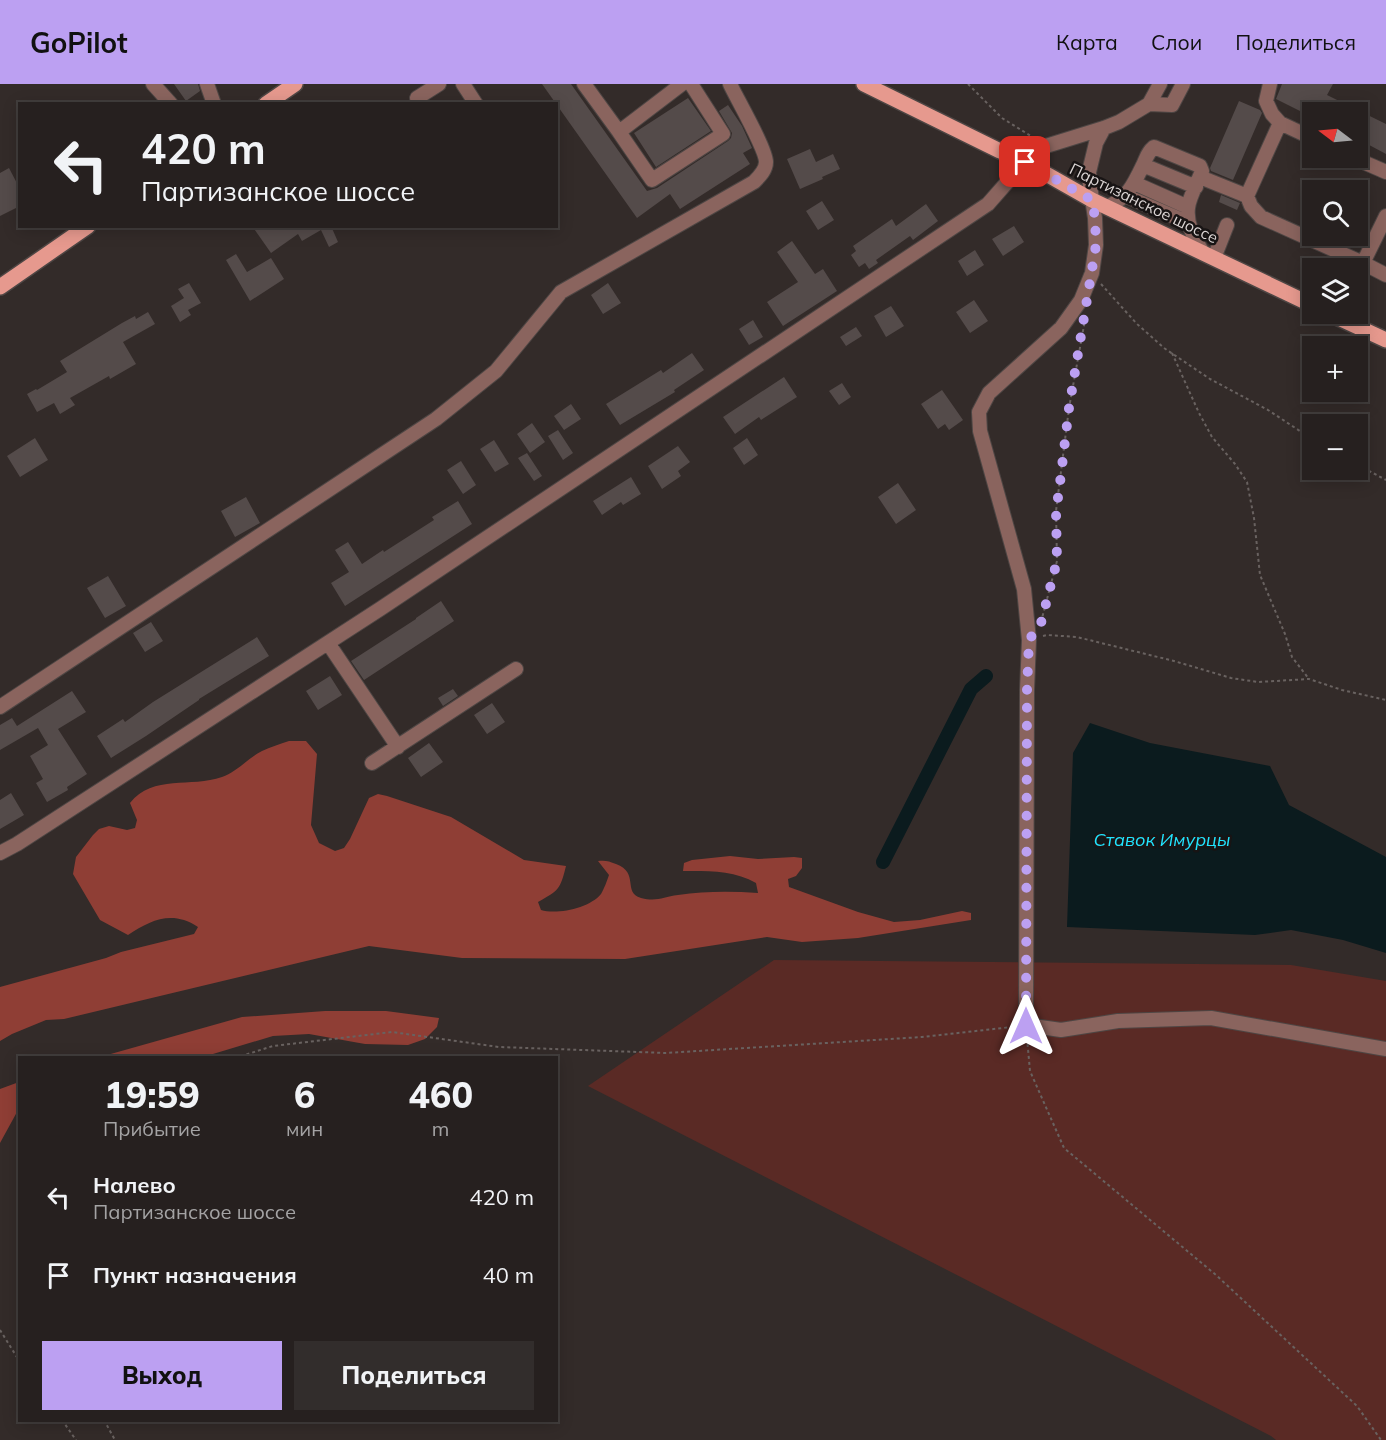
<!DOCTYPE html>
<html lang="ru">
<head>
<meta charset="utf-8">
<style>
	:root { --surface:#26201f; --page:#322d2c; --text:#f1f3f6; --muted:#a4a3a4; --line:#423e3d; --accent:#bca0f2 }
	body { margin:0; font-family:Mulish,sans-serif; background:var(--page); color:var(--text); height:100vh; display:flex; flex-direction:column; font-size:22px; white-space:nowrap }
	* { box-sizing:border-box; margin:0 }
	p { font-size:20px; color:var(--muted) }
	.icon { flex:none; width:33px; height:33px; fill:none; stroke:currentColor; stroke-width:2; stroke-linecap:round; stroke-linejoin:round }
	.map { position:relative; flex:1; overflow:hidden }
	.side { position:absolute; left:18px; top:972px; width:540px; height:366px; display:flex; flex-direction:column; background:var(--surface); border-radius:0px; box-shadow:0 3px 15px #0003,0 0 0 2px var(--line) }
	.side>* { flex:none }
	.hud { position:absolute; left:18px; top:18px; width:540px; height:126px; border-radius:0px; box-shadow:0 3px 15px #0003,0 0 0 2px var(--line); background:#26201f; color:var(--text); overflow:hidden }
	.needle { width:39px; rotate:286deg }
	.controls { position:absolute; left:1302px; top:18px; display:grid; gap:12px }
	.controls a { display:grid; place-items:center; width:66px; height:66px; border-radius:0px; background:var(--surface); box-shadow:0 3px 15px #0003,0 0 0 2px var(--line); font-size:30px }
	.pin { position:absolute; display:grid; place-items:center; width:51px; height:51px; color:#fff; margin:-26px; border-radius:12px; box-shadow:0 3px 9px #0006 }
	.me { position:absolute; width:66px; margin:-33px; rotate:0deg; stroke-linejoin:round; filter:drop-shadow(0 0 4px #0008) }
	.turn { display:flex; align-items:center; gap:21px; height:126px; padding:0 24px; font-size:27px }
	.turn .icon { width:78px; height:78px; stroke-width:2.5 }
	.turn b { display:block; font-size:42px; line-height:51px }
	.eta { display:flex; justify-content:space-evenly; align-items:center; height:102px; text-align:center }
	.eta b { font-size:36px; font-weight:800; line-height:42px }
	.primary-button { display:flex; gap:12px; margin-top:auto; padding:12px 24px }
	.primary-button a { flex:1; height:69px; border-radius:0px; background:var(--accent); color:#111; font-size:24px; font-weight:800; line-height:69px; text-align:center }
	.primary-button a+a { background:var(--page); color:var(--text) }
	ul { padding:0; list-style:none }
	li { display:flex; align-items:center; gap:18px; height:78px; padding:0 24px }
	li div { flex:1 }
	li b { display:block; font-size:22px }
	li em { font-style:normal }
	header { display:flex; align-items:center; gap:36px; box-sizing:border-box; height:84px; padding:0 30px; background:var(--accent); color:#111 }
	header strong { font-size:28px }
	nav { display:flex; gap:33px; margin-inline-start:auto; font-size:21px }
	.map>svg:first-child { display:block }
	.green { fill:#5a2a25 }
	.forest { fill:#8f3e35 }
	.water { fill:#0b1b1e }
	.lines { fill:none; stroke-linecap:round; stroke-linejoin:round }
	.canal { stroke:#0b1b1e; stroke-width:14 }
	.building { fill:#544b4a }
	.minor-casing { stroke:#4e4644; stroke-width:16 }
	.major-casing { stroke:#4e4644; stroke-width:18 }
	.path { stroke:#696260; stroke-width:2; stroke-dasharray:3 3; stroke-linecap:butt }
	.minor { stroke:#8a645e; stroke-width:14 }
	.major { stroke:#e6998e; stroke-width:15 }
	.route { stroke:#bca0f2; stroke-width:10; stroke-dasharray:0 18 }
	.labels { text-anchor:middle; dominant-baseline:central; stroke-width:5; stroke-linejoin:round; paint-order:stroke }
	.street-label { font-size:16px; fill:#dbd5d4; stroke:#181414 }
	.water-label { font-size:18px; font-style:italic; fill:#21e4fe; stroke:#181414 }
</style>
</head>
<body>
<header>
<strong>GoPilot</strong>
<nav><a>Карта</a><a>Слои</a><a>Поделиться</a></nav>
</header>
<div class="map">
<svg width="1386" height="1356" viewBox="0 0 1386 1356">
	<rect width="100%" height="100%" fill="#332b29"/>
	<path class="green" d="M774,876L1291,881L1386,897V1356H1276L1271,1352L588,1002Z"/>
	<path class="forest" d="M289,657H306L317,670L311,741L319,759L335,767L344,764L350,755L369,714L378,710L387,712L451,733L524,776L566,782C560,806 559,806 538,818L541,826C557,831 590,824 601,810C604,805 607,797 609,791L598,777C605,776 609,777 616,780C640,789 622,808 641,814C657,818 663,813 678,811C705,807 731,807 758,809L756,799C734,786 707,787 683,787L684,779L692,776L730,772L758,775L794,773L802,774V784L796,792L788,795L789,803L858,828L894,838L920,836L962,827L971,829V836L858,854L802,858L767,853L625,875L462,874L369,862L64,935L46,936L12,950L0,957V903L106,874L121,868L194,850L198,843C172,826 151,836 128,851L100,836L73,790L76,773L93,751L99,745L109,742L127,746L135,744L137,736L130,719C153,690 191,704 222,693C237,688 248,674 262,667C270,663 280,660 289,657Z
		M325,927H386L439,934L437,943L425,955L408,961L365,960L309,950L273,952L203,973H100L242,933Z
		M19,998V1026L17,1028L0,1059V1005Z"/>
	<path class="water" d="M1090,639L1150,659L1270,682L1289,721L1386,773V869L1343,856L1291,846L1255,851L1067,843L1073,669Z"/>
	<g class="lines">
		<path class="canal" d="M883,778L971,605L986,592"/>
	</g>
	<path class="building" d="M174,0H198L200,7L186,17Z
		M542,0H571L647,107L657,104L728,57L731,54L732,49L719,27L728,21L742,42L752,64L743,69L750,80L680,125L670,110L637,134Z
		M1282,0H1333L1327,11L1386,40V70L1358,55V28H1312V33L1276,15Z
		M688,14L711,47L656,83L634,49Z
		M1239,17L1260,26L1262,29L1233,96L1211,87L1210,84Z
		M810,65L816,78L833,70L840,85L822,93L823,95L800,105L787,75Z
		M9,84L20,105V122L0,132V89Z
		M1329,95L1354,106H1324Z
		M1221,111L1240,119L1237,126L1219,118Z
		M822,117L834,136L818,146L806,127Z
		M926,120L938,137L913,156L910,152L876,176L878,179L869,185L865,179L859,183L851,171L856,167L853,162L892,135L896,142Z
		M252,142H331L338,158L329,163L321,146L302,157L298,150L271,169Z
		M1014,142L1024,158L1003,172L992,155Z
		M792,157L815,190L823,185L837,207L783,242L767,218L798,198L777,168Z
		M975,166L984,181L967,192L958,177Z
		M236,170L247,188L271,174L284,195L250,217L226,176Z
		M189,199L201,219L188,226L191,231L180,238L171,222L184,214L178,205Z
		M608,199L621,219L603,230L591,211Z
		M974,216L988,237L970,249L956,228Z
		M891,222L904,242L886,253L874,232Z
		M148,228L155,240L123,258L136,280L110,295L109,292L70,314L75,321L60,330L54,319L37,328L27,310L36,305L37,306L67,288L60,277L122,239L135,232L136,235Z
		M753,236L763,253L749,261L739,245Z
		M856,243L862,252L846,262L840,253Z
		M692,269L704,286L674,306L675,308L620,341L606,320L661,286L663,289Z
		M784,293L797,313L761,336L759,333L735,350L723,333Z
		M842,299L851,313L839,321L829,307Z
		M942,306L963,336L949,346L945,340L938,345L921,320Z
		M571,320L581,335L564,346L554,332Z
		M532,339L545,358L530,369L517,350Z
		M558,346L573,369L563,376L548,352Z
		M35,354L48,376L20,393L7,372Z
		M747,354L758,371L744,381L733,364Z
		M494,356L509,380L495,388L480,365Z
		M678,362L690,378L678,387L681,392L662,405L648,382Z
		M527,369L542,392L534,397L518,374Z
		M461,377L476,401L463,410L447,386Z
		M631,393L641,410L623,421L621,418L602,431L593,417Z
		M898,399L916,426L896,440L878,413Z
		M246,413L260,439L235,453L221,427Z
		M458,417L472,440L345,522L331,499L349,488L335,466L348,458L362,480L383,466L384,468L434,436L432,433Z
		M108,492L126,522L105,534L87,504Z
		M441,517L454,537L364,596L351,577L416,535V534Z
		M151,538L163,557L145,568L133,549Z
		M257,553L269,572L199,615V616L146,652L111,674L97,652L123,635L125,638L153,618Z
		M330,592L342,611L318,626L306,607Z
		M453,605L458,612L443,622L438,614Z
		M72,607L86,628L58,645L87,690L67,703L68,706L47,718L36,699L43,695L30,672L48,661L38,644L0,666V641L12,634L17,642Z
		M492,619L505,638L487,650L474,631Z
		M429,659L443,678L421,693L408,674Z
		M11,709L24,731L0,745V716Z"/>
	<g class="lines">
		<g class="minor-casing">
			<path id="minor" d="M153,0L171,20
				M207,0L214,20
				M463,0L476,20
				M584,0L619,48
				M682,0L619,48L652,96L723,50L691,0
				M1270,0L1266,17L1272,30L1280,39L1312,54
				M417,14L439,0
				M1149,20L1172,21L1183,0
				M1280,39L1247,112L1251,122L1261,133L1363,179L1386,191
				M1104,44L1096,59L1089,88L1090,102L1095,134L1096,161L1092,189L1081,216L1061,244L989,309L979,328L980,347L1024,505L1029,556L1027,606L1026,941L1061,946L1118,937L1211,934L1386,965
				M1354,74L1386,88
				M1143,81L1196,103
				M1200,93L1247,112
				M1134,99L1188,123
				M1126,112L1189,139
				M1107,123C1128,114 1134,100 1144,79C1147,72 1148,68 1154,63L1200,82L1202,87C1198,98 1189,113 1188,124C1186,141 1195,155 1203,169
				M1214,174L1227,141
				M1363,179L1386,132
				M328,559L398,663
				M0,623L436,335L496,287L561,208L754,98C760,92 766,86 766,78C766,65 737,15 730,0
				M372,679L516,585
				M0,769L17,760L380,525L988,120L1025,78L1046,62L1104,44L1119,38L1149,20L1160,0"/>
		</g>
		<g class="major-casing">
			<path id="major" d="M864,0L1000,67L1025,78L1092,116L1312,221
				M266,20L295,0
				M0,203L88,142
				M1330,230L1386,256"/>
		</g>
		<path class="path" d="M968,0L1002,34L1034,54
			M1101,200L1137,240L1164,264L1210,295L1268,326L1312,355
			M1172,269L1199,329L1212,353L1235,380L1247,398L1254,434L1260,491L1285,550L1292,573L1309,595
			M1358,381L1386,396
			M1041,538L1057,477L1056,427L1069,324L1085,236
			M1043,552L1047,551L1077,553L1174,577L1231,594L1258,598L1309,595L1342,606L1386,616
			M1027,954L1030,987L1064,1064L1216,1191L1357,1322L1381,1356
			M235,974L273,962L392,948L499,963L666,969L922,953L1012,943
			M0,1246L20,1278
			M62,1336L76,1356
			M104,1336L115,1356"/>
		<use href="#minor" class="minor"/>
		<use href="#major" class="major"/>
	</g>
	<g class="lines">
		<path class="route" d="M1025,78L1092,116L1095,134L1096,161L1069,324L1059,407L1056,427L1057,477L1041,539L1029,556L1027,606L1026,942"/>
	</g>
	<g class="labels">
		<g class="street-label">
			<text transform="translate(1144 119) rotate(26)">Партизанское шоссе</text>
		</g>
		<g class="water-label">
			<text x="1162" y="755">Ставок Имурцы</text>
		</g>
	</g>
</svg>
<div class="controls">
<a><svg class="needle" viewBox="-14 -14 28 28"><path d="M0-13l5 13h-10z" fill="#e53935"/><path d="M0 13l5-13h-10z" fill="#a4a3a4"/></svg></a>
<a><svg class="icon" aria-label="search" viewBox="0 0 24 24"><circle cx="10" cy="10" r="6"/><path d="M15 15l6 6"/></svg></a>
<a><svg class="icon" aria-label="layers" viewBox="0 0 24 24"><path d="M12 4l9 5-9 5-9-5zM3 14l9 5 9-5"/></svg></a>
<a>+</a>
<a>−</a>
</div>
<div class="pin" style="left:1025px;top:78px;background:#d93025"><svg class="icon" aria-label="arrive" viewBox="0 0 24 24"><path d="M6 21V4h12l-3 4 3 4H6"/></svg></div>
<svg class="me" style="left:1026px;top:942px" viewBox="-20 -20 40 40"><path d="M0-17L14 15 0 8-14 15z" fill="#bca0f2" stroke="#fff" stroke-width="4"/></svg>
<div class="hud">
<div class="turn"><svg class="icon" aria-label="left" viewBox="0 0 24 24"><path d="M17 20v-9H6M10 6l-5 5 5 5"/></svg><div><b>420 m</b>Партизанское шоссе</div></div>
</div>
<section class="side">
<div class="eta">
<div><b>19:59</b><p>Прибытие</p></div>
<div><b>6</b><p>мин</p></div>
<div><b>460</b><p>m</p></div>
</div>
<ul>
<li><svg class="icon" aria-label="left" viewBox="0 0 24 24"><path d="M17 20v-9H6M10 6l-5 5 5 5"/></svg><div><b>Налево</b><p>Партизанское шоссе</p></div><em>420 m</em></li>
<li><svg class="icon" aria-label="arrive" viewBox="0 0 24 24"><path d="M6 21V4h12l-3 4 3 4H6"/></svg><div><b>Пункт назначения</b></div><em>40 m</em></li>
</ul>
<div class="primary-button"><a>Выход</a><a>Поделиться</a></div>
</section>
</div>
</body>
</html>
